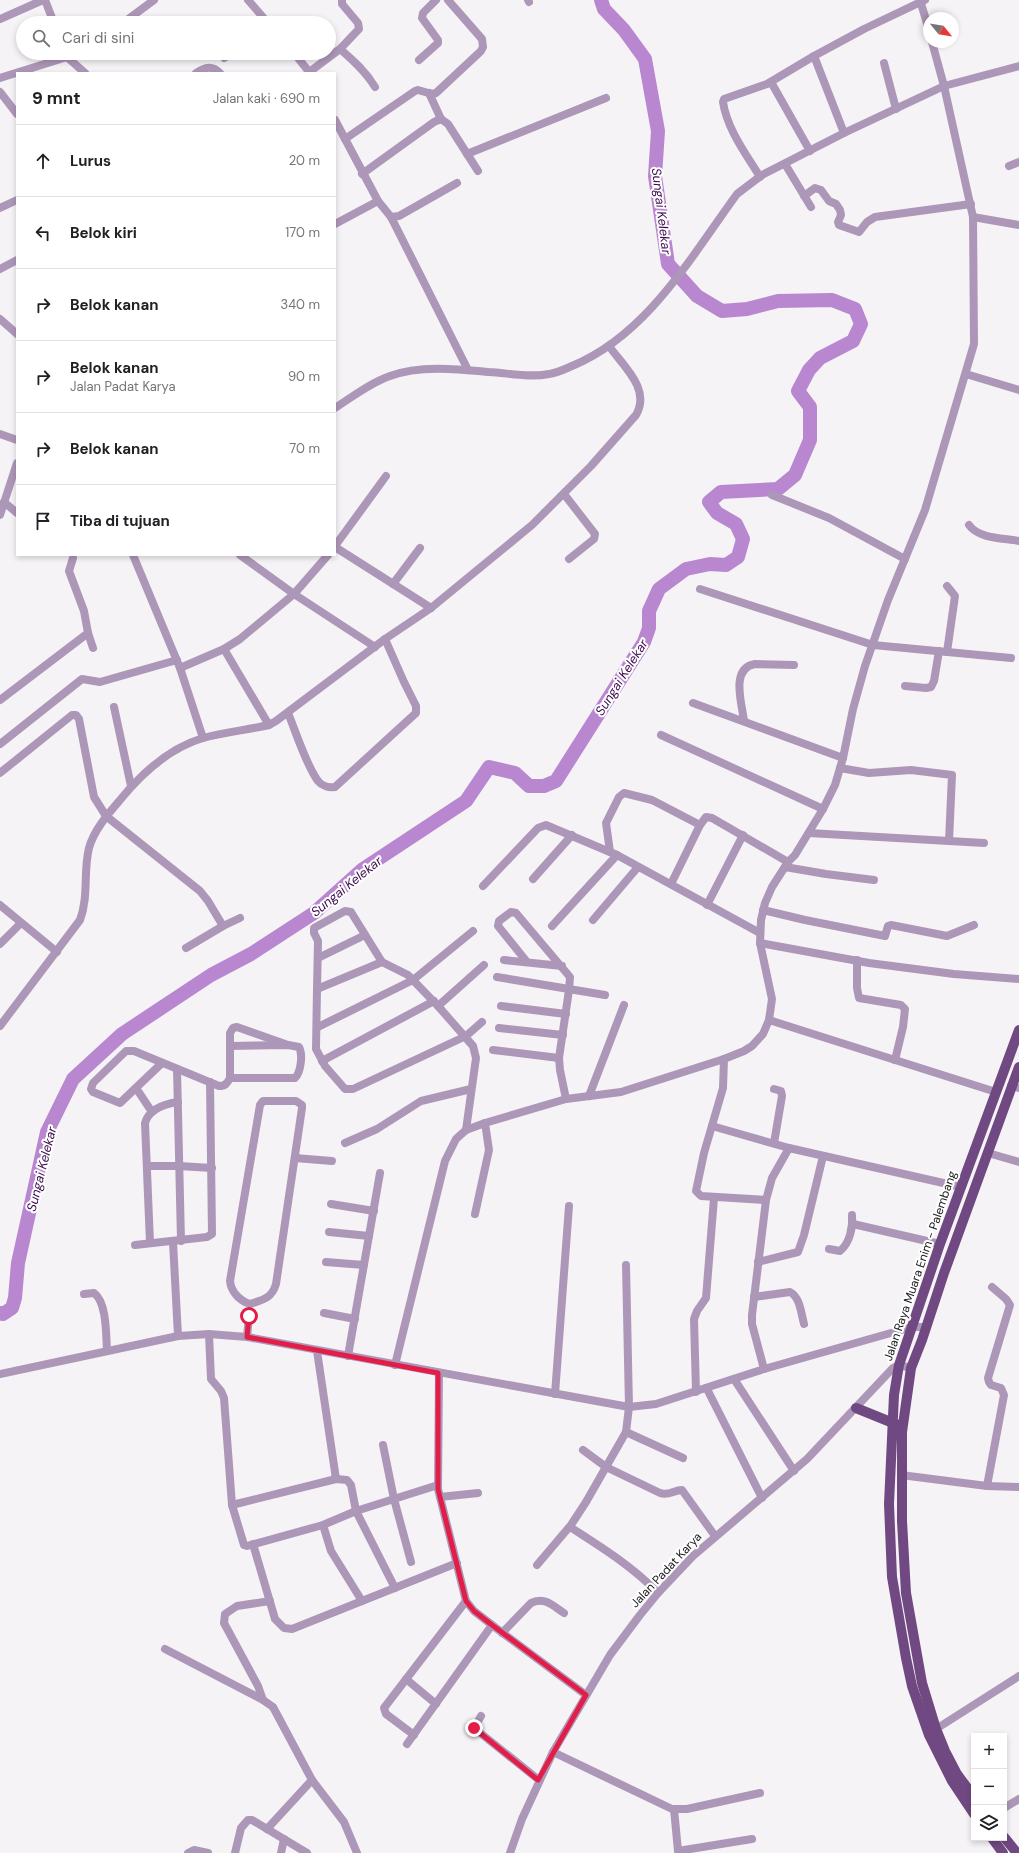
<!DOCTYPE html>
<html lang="id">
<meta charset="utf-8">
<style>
body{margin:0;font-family:"DM Sans",sans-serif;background:#f2f2f2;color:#202124}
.controls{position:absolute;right:12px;bottom:12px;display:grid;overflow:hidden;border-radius:0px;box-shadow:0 2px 6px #0003}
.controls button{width:36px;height:36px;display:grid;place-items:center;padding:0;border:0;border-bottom:1px solid #e0e0e0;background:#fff;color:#202124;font:20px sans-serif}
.compass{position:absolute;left:923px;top:12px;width:36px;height:36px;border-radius:50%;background:#fff;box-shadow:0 2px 6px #0003;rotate:120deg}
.stop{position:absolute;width:12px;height:12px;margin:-9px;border:3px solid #e11d48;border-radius:50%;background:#fff}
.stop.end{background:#e11d48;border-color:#fff;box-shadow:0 1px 4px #0008}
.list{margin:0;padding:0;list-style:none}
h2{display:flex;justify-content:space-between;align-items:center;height:52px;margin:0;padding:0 16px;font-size:17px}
h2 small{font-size:13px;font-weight:400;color:#757577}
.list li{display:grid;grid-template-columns:26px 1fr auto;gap:12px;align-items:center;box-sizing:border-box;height:72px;padding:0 16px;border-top:1px solid #e0e0e0}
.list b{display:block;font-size:15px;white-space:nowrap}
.list p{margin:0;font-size:13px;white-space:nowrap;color:#757577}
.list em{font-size:13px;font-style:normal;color:#757577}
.icon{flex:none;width:22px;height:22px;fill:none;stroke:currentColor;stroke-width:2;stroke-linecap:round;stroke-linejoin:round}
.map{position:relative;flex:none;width:1019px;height:1853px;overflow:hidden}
.search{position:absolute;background:#fff;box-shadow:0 2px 6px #0003;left:16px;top:16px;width:320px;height:44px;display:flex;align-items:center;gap:10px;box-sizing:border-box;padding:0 14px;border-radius:22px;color:#757577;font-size:15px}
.panel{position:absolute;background:#fff;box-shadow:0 2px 6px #0003;left:16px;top:72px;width:320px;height:484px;border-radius:0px}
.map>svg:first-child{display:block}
</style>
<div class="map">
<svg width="1019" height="1853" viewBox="0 0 1019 1853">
<rect width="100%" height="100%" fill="#f6f3f7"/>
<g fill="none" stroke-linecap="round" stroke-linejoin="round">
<polyline stroke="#b986d0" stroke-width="14" points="0,1313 3,1314 12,1308 15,1298 18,1263 47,1132 73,1079 122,1034 211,975 251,954 314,913 363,869 466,801 489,767 515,773 529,786 544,786 556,781 644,642 649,628 649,611 659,589 686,569 710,564 726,565 738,557 743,539 736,524 717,513 709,502 721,492 778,489 795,475 810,440 810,407 798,391 809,370 820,358 853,341 861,324 855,309 832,300 778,301 747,309 722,311 697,296 668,264 655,176 658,131 645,59 624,30 604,9 601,0"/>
<g stroke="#ad97b8" stroke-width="8">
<polyline points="45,0 54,23"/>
<polyline points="248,0 268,23"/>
<polyline points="528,0 529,2"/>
<polyline points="920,0 929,30"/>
<polyline points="0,19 43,0"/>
<polyline points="123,23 154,0"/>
<path d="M 340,49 C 354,61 366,72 375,87"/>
<polyline points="66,53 67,57 85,73"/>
<polyline points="294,53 310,73"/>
<polyline points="814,56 844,133"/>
<polyline points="224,58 232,53"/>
<polyline points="419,60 438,43 438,40 422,18 423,13 436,0"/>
<polyline points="884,63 896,109"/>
<path d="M 196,73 C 205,67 212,65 220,73"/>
<polyline points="308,73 340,49 359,29 358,23 342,4 342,0"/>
<polyline points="0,78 67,57 73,53"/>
<polyline points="771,82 810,151"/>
<polyline points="0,92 17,114"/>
<polyline points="429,93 441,119"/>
<polyline points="335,120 378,201 335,224"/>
<polyline points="345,139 415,91 418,90 432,94 436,93 481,51 483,47 482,39 448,0"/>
<polyline points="467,154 606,98"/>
<polyline points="785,164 811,207"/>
<polyline points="1009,166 1019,162"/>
<polyline points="362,174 434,122 441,119 448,124 478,171"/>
<path d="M 760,177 C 746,154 727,129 723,102 L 724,99 L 767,84 L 814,56 L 864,29 L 925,0"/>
<polyline points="804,196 815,188 821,190 829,201 836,204 840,210 841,215 838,222 839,225 859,232 867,222 875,217 971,204"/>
<polyline points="378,201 391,217 468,370"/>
<polyline points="0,208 17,200"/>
<polyline points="391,217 399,216 457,183"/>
<polyline points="973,217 1019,225"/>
<polyline points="0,269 17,260"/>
<polyline points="0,319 17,334"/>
<polyline points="966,374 1019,390"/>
<path d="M 335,408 C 352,397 370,383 390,376 C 420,365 457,369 489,372 C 508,373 530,378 549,374 C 557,373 565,369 572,366 C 647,335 691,257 737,194 L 762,175 L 844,133 L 944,86 L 1019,66"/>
<polyline points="0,434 17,440"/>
<polyline points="564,494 595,534 594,539 569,559"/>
<polyline points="772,495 829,518 905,559"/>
<polyline points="4,502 17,513"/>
<polyline points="0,515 17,463"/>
<path d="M 969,525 C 979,539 1003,538 1019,541"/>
<polyline points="335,546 386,476"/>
<polyline points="335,547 431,608"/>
<polyline points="133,555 180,668 203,738"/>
<polyline points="240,555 294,594 375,647"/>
<polyline points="393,584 420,548"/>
<polyline points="700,589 873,645 1011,658"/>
<polyline points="88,633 93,648"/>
<polyline points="224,649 269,725"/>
<polyline points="947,652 955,596 947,586"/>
<polyline points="180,668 224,649 240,639 294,594 328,555"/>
<polyline points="905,686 926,688 931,687 934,681 939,651"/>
<polyline points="0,700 88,633 84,611 69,571 73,558"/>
<polyline points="693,703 843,758"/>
<polyline points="114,707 131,786"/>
<path d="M 288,713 C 296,732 306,765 318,781 C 322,786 329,788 335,787 L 416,713 L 416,706 L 404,682 L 385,639"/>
<path d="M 744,721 C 742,704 730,668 755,664 L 794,665"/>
<polyline points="661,735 823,809"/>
<polyline points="0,744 82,679 100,682 177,660"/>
<polyline points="840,768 869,773 911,770 952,775 949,841"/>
<polyline points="0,773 72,715 76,715 79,719 94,797 106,816 200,891 208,901 223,926 240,918"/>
<polyline points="809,833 984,843"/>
<polyline points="610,852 606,823 619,797 624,793 652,800 700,825"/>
<polyline points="785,867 826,874 874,880"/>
<polyline points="533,879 572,835"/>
<polyline points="671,884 700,825 706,817 712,818 788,862"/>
<polyline points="483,886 538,828 546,825 617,855 760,933"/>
<polyline points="0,905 57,952"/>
<polyline points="707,905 743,835"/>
<polyline points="763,910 805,920 885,936 888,926 891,925 947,936 974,925"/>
<polyline points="593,920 638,867"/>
<polyline points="552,926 617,855"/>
<polyline points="760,943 869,963 954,974 1019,979"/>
<polyline points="0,944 21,923"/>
<polyline points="186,948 223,926"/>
<polyline points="318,958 365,935"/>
<polyline points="504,960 562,966"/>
<polyline points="857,960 857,988 859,998 901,1005 905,1009 903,1027 895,1060"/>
<polyline points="382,962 317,989 316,1049 325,1066 345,1089 353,1089 466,1036 482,1022"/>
<polyline points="527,962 498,926 499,921 511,912 516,913 570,977 569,990 559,1058 560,1070 566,1099"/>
<polyline points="497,977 605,995"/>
<polyline points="317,989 318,941 314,933 314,928 345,911 351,912 382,962 408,975 438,1006 473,1046 476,1058 466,1130"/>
<polyline points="438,1006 484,965"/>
<polyline points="501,1006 566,1014"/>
<polyline points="769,1020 996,1092"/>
<path d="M 0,1026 L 80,920 C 89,896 83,872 89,848 C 94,830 108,814 120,800 C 142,773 169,748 203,738 C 225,732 247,730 269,725 L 276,721 L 385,639 L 431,608 L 532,525 L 591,466 L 636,415 C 651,389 624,367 609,346"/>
<polyline points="318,1027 413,980 473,931"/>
<polyline points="499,1028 563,1035"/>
<polyline points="493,1050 559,1058"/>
<polyline points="724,1059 723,1088 704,1153 696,1191 701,1196 766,1200"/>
<polyline points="322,1061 434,1001"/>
<path d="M 162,1063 L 120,1103 L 93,1092 L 91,1089 L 93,1083 L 126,1051 L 134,1051 L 219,1086 C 225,1086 227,1084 230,1078 L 230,1033 L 233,1028 L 237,1027 L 288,1045"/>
<polyline points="177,1069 181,1241"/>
<path d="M 230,1078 L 295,1078 C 301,1072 303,1054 299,1047 L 288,1045 L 230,1046"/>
<polyline points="1011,1086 1019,1088"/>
<polyline points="136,1088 152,1112"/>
<polyline points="589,1096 624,1005"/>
<path d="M 263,1101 L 296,1101 L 302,1105 L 302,1108 L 276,1284 C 272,1298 263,1300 250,1304 C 240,1301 231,1292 230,1281 L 260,1105 Z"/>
<polyline points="712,1126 789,1148 961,1187"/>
<polyline points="345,1143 377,1129 421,1101 471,1089"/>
<polyline points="774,1143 782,1096 781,1091 774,1089"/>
<polyline points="988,1153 1019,1162"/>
<polyline points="295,1158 332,1161"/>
<polyline points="147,1166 179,1166 212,1168"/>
<polyline points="331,1204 374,1211"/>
<polyline points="475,1214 489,1150 485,1123"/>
<polyline points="853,1224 940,1244"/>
<polyline points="329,1232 369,1236"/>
<polyline points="173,1242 178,1336"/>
<path d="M 150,1243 L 145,1123 C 149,1109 164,1104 178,1102"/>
<polyline points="135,1245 207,1237 212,1234 210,1082"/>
<path d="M 829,1249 L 840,1251 C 850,1243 853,1227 852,1215"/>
<polyline points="326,1262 364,1265"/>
<polyline points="758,1262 798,1252 804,1235 823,1156"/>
<path d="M 84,1294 L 94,1293 C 107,1302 106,1336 107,1351"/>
<path d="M 754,1297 L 790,1292 C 800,1297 801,1313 804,1324"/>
<polyline points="324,1313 355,1319"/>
<polyline points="209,1334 211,1379 221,1391 224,1398 232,1505 244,1545 247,1546 323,1525 356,1511 438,1485"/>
<polyline points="247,1337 249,1316"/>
<polyline points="317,1351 336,1479"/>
<polyline points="348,1356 380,1173"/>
<polyline points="395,1365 445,1161 456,1139 466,1130 485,1123 566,1099 621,1092 724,1059 744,1051 752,1046 763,1034 769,1020 772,999 760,943 761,920 765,903 772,887 788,862 795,855 823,809 835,785 843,758 853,709 865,666 888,600 925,510 974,344 973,217 944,86 932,42"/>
<polyline points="764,1369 752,1324 752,1315 766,1200 772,1178 789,1148"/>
<polyline points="439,1373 438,1489 466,1601 474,1611 492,1625 586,1695"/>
<polyline points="0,1374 178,1336 209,1334 247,1337 629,1407 656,1404 764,1369 912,1327 927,1327"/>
<polyline points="734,1379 794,1471"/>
<polyline points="707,1389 762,1498"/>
<polyline points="696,1392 694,1319 697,1311 706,1298 714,1198"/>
<polyline points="555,1394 569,1206"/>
<polyline points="626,1432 683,1458"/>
<polyline points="383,1445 394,1499 411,1562"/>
<path d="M 583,1450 L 606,1467 L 660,1493 C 669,1496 674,1490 682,1490 L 715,1536"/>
<polyline points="901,1475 987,1486 1019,1487"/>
<polyline points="987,1486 1004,1395 1001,1388 991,1385 989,1382 988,1378 1010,1305 1006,1299 992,1287"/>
<polyline points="440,1497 478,1493"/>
<polyline points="232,1505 336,1479 347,1480 351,1485 356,1511 395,1588"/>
<polyline points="323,1525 331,1551 362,1601"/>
<path d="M 570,1527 C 601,1547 632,1566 658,1593"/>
<polyline points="253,1544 275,1619 284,1628 292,1629 457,1563"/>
<polyline points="537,1565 571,1525 586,1502 626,1432 629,1407 626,1265"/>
<path d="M 502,1633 L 531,1603 C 544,1596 553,1606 564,1613"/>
<polyline points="165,1649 263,1700 273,1707 312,1780 344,1822 357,1853"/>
<polyline points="406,1679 436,1704"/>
<polyline points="263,1700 258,1686 224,1623 225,1614 237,1606 270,1601"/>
<polyline points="481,1716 474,1728 539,1780"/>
<polyline points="936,1729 1019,1676"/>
<polyline points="414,1735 386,1714 384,1708 466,1601"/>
<polyline points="407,1744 492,1625"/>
<polyline points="553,1752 672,1809 687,1809 760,1793"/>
<polyline points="1004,1808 1019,1799"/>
<polyline points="674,1809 678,1851 752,1839"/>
<polyline points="267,1829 312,1780"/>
<polyline points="188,1853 194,1850 208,1853"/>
<polyline points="235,1853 241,1828 248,1820 252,1820 307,1853"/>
<polyline points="281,1853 284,1839"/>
<polyline points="510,1853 522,1819 553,1752 610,1655 640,1615 658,1593 693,1556 807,1459 893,1368 899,1365 911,1368"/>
</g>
<g stroke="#714982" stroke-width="10">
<polyline points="856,1408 898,1425"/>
<polyline points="974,1797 957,1774 945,1751 936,1729 922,1683 906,1593 902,1521 902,1432 911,1368 922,1340 944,1273 1019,1067"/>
<polyline points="974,1814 952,1781 929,1735 912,1686 906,1658 892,1577 889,1504 894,1395 899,1365 940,1244 1019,1030"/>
<polyline points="1004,1837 1017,1853"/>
<polyline points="992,1838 1003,1853"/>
</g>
</g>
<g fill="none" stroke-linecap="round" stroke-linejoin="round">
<polyline stroke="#e11d48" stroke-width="5" points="249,1316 247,1337 438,1373 438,1489 466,1601 474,1611 492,1625 586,1695 538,1780 474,1728"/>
</g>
<g text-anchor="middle" stroke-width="4" stroke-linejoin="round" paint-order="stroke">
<g font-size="12" fill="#212022" stroke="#fff">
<text transform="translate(920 1266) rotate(-71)" y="4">Jalan Raya Muara Enim - Palembang</text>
<text transform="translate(666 1570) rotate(-47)" y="4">Jalan Padat Karya</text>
</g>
<g font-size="13" font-style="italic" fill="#3e0c50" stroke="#fff">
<text transform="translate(662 211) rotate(83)" y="5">Sungai Kelekar</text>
<text transform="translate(621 677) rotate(-58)" y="5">Sungai Kelekar</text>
<text transform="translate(346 886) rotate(-39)" y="5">Sungai Kelekar</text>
<text transform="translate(41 1169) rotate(-76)" y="5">Sungai Kelekar</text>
</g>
</g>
</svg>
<div class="controls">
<button>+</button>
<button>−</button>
<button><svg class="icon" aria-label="layers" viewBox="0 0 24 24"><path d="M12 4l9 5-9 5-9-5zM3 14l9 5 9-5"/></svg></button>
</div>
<svg class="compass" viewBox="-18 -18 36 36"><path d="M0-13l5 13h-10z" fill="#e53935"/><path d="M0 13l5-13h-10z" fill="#757577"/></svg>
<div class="stop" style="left:249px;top:1316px"></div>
<div class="stop end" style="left:474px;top:1728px"></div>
<div class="search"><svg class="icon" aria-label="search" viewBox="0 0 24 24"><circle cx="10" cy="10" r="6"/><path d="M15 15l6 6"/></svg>Cari di sini</div>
<section class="panel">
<h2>9 mnt<small>Jalan kaki · 690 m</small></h2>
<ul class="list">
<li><svg class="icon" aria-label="ahead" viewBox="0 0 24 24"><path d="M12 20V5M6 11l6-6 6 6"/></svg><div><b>Lurus</b></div><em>20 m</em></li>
<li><svg class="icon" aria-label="left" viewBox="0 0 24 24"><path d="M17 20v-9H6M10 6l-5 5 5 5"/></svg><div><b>Belok kiri</b></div><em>170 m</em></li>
<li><svg class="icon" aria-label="right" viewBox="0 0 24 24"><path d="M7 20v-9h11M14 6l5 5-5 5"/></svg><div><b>Belok kanan</b></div><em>340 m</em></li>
<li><svg class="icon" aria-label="right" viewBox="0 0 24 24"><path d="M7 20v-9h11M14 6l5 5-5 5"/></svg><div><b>Belok kanan</b><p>Jalan Padat Karya</p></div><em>90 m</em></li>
<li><svg class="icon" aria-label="right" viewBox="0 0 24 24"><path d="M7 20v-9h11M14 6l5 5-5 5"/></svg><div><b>Belok kanan</b></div><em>70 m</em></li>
<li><svg class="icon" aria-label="arrive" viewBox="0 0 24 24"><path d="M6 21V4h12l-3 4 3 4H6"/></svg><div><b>Tiba di tujuan</b></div></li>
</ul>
</section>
</div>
